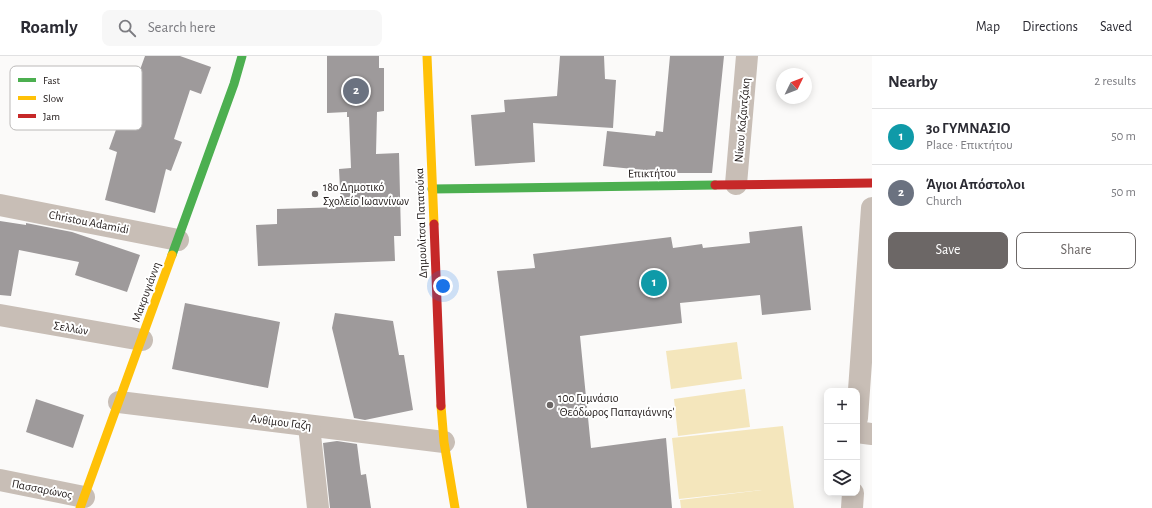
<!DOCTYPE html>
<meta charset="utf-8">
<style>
body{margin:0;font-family:"Alegreya Sans",sans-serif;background:#f7f7f7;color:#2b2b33}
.controls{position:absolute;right:12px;bottom:12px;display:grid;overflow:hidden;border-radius:8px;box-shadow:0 2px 10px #0003}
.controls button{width:36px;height:36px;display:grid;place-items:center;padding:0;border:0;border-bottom:1px solid #e1e1e2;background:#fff;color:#2b2b33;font:20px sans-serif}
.compass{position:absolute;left:776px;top:12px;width:36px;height:36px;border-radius:50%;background:#fff;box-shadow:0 2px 10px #0003;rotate:47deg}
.you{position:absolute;left:443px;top:230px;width:14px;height:14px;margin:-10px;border:3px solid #fff;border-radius:50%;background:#1a73e8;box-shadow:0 0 0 6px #1a73e833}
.badge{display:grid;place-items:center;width:26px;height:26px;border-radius:50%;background:#6c6766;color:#fff;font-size:13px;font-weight:700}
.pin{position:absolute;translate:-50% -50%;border:2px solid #fff;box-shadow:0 1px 4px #0006}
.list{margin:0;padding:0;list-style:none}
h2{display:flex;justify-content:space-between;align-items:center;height:52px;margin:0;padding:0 16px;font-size:17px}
h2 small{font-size:13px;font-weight:400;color:#7c7c81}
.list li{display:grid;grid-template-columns:26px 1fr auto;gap:12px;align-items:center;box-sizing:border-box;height:56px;padding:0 16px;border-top:1px solid #e1e1e2}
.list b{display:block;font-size:15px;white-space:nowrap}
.list p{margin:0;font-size:13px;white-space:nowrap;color:#7c7c81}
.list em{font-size:13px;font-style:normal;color:#7c7c81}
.actions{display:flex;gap:8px;padding:12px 16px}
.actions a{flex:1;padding:9px 0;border:1px solid #6c6766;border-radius:8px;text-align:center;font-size:14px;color:#6c6766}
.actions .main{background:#6c6766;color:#fff}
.icon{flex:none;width:22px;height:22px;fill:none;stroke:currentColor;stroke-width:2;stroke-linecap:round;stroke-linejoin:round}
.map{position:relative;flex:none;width:872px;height:452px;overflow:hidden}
header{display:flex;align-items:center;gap:24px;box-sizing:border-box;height:56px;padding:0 20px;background:#fff;border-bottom:1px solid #e1e1e2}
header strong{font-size:19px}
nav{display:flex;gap:22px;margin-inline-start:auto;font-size:14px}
.search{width:280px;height:36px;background:#f7f7f7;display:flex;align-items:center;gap:10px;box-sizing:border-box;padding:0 14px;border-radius:8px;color:#7c7c81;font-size:15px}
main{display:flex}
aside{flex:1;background:#fff}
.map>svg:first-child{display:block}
</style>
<header>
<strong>Roamly</strong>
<div class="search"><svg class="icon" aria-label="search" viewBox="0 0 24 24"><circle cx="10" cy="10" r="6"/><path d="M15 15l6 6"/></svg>Search here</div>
<nav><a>Map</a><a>Directions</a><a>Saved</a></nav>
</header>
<main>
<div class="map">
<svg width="872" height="452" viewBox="0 0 872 452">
<rect width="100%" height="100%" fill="#fbfaf9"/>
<g fill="#f4e6bc">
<polygon points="737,286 742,323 671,333 666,295"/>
<polygon points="745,333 750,371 678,380 674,343"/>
<polygon points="783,370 794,452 681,452 680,444 771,433 679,443 672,382"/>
</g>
<g fill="#9e9a9b">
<polygon points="145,0 180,0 211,11 201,38 190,34 174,83 182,86 171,115 166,113 155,157 105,144 117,96 109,93 135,21 137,22"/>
<polygon points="327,0 379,0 379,12 384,12 384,55 377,56 376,98 399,97 401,180 394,180 395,205 258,210 256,169 277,168 277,153 341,151 339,113 351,112 349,61 347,61 347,56 327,57"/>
<polygon points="560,0 604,0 605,23 616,24 613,72 533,67 535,106 475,110 471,59 505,56 504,44 557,40"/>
<polygon points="670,0 724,0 712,117 674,117 603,110 607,75 655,80 656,75 663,76"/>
<polygon points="0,165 26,169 26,167 72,176 140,199 127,236 75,219 79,206 19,194 11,240 0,239"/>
<polygon points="802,170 811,254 762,259 760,239 680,247 682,267 580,280 591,392 666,382 672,452 527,452 497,215 535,212 533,198 671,181 673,192 702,188 703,192 750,187 749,176"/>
<polygon points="185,247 280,266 268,332 172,313"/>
<polygon points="335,257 393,265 399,299 404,299 413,354 365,364 354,362 332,272"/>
<polygon points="36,343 84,359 73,392 26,376"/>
<polygon points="337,385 357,388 361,419 366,418 371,452 330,452 323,387"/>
</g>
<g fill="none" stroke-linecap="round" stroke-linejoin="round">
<g stroke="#c8beb6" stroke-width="22">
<polyline points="736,128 747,0"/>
<polyline points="0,149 178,184"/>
<polyline points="0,259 142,284"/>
<polyline points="119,346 444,386"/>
<polyline points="857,362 872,152"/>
<polyline points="309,370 318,452"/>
<polyline points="857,376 872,378"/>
<polyline points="0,424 84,441"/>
<polyline points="852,452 853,437"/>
</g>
<g stroke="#4caf50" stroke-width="9">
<polyline points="432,133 715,129"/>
<polyline points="172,199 234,28 242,0"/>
</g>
<g stroke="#ffc107" stroke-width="9">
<polyline points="427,0 434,168"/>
<polyline points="441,350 444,386 455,452"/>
<polyline points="80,452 172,199"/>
</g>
<g stroke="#c62828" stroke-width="9">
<polyline points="715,129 872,127"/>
<polyline points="434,168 441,350"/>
</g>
</g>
<g fill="#6c6766" stroke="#fff" stroke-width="1.5">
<circle cx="315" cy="138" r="4"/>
<circle cx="550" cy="349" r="4"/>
</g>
<g text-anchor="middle" stroke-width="4" stroke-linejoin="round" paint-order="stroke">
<g font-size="12" fill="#1f1817" stroke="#fff">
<text transform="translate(742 64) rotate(-85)" y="4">Νίκου Καζαντζάκη</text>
<text transform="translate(652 117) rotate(-1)" y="4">Επικτήτου</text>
<text transform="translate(89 166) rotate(11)" y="4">Christou Adamidi</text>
<text transform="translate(421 167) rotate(-92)" y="4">Δημουλίτσα Πατατούκα</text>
<text transform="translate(146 236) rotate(-70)" y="4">Μακρυγιάννη</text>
<text transform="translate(71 272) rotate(10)" y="4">Σελλών</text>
<text transform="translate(281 366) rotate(7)" y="4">Ανθίμου Γαζη</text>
<text transform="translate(42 433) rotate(11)" y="4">Πασσαρώνος</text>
</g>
<g font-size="12" fill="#1f1817" stroke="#fff" text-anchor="start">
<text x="323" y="135">18ο Δημοτικό<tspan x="323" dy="14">Σχολείο Ιωαννίνων</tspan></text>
<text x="558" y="346">10ο Γυμνάσιο<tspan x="558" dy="14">'Θεόδωρος Παπαγιάννης'</tspan></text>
</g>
</g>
<rect x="10" y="10" width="132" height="64" rx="6" fill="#fff" stroke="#bcbab9" stroke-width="1"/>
<rect x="18" y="22" width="18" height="4" fill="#4caf50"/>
<rect x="18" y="40" width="18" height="4" fill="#ffc107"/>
<rect x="18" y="58" width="18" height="4" fill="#c62828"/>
<g font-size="11" fill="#1f1817">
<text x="43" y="28">Fast</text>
<text x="43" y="46">Slow</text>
<text x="43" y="64">Jam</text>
</g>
</svg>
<div class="controls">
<button>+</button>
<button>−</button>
<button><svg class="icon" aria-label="layers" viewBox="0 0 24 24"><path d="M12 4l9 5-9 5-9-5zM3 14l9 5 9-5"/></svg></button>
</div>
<svg class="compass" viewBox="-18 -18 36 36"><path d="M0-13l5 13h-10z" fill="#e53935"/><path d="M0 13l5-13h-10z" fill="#7c7c81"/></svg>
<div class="you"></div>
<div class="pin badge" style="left:654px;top:227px;background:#0f9aa8">1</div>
<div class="pin badge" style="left:356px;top:35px;background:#6b7280">2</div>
</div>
<aside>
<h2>Nearby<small>2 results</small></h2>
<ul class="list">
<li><span class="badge" style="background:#0f9aa8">1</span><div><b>3ο ΓΥΜΝΑΣΙΟ</b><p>Place · Επικτήτου</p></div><em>50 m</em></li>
<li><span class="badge" style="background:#6b7280">2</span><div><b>Άγιοι Απόστολοι</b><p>Church</p></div><em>50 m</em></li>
</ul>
<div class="actions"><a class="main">Save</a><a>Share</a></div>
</aside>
</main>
